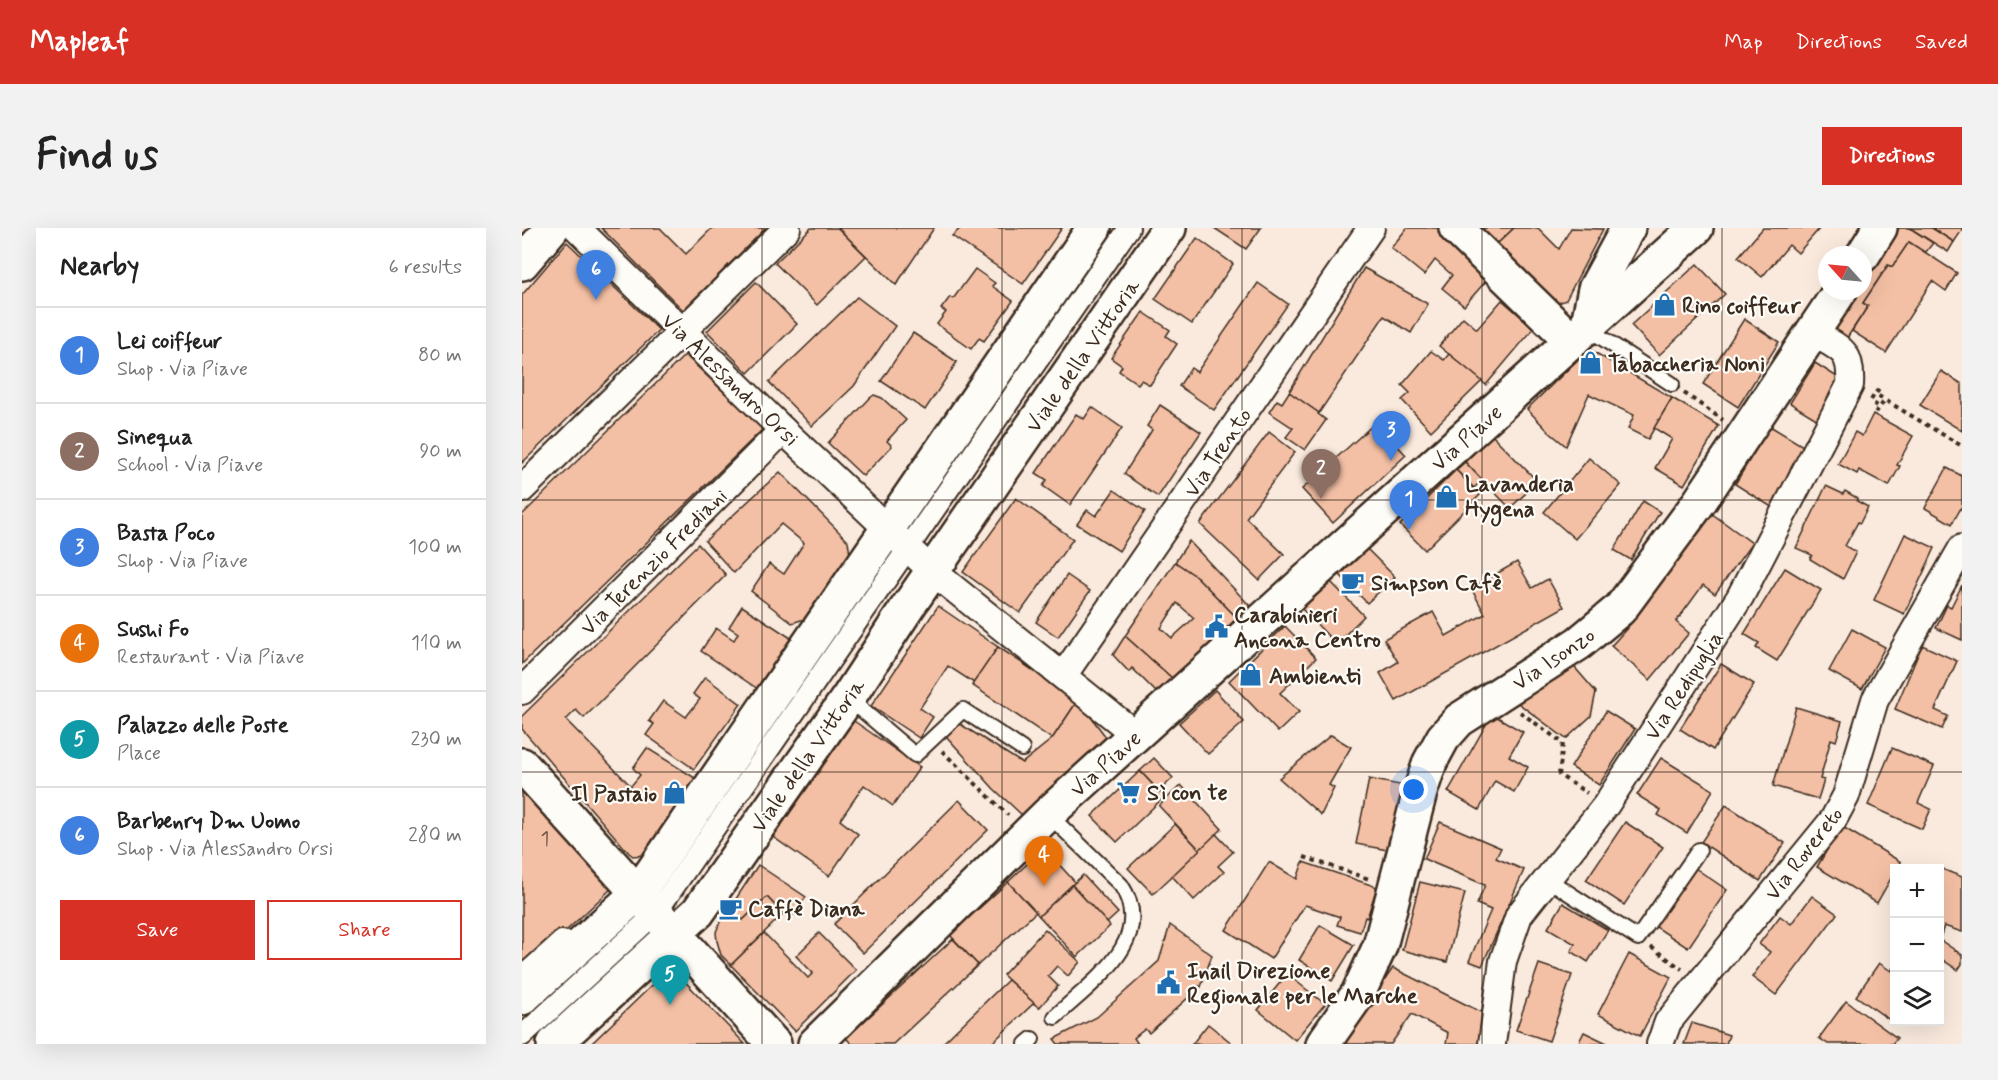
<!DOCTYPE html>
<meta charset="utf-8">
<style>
body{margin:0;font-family:Mynerve,sans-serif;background:#f2f2f2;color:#222}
.controls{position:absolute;right:18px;bottom:18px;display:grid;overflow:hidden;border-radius:0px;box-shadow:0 6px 24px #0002}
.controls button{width:54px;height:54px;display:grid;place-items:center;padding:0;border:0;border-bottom:2px solid #e0e0e0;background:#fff;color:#222;font:30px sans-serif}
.compass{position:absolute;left:1296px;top:18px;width:54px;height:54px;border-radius:50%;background:#fff;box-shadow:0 6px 24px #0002;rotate:297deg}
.you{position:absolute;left:892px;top:562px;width:21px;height:21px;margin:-15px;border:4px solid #fff;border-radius:50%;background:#1a73e8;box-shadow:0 0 0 9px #1a73e833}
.badge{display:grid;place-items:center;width:39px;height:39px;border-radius:50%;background:#d93025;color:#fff;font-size:20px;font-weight:700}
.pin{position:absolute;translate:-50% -50px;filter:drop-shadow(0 2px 3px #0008)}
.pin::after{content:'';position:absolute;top:32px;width:21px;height:18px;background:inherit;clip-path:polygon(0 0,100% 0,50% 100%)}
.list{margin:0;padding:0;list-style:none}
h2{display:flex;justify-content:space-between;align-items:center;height:78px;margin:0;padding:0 24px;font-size:26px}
h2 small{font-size:20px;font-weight:400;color:#767676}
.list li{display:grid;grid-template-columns:39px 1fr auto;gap:18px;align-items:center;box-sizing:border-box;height:96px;padding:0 24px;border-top:2px solid #e0e0e0}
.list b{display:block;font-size:22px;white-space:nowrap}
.list p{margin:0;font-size:20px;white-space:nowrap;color:#767676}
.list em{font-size:20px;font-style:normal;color:#767676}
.actions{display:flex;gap:12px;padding:18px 24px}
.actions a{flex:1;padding:14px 0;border:2px solid #d93025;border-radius:0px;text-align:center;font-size:21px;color:#d93025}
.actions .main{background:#d93025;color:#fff}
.icon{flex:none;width:33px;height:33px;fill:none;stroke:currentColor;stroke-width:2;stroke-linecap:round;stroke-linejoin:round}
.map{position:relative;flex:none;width:1440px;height:816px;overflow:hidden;border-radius:0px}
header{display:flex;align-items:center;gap:36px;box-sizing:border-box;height:84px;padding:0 30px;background:#d93025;color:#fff}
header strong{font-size:28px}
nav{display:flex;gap:33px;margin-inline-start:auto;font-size:21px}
.intro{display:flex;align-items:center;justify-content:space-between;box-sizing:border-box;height:144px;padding:0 36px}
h1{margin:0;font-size:42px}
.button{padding:15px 27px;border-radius:0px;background:#d93025;color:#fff;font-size:21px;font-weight:700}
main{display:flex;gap:36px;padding:0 36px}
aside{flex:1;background:#fff;border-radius:0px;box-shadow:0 6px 24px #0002}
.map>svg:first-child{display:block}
</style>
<header>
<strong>Mapleaf</strong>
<nav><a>Map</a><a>Directions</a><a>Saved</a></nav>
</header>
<div class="intro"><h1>Find us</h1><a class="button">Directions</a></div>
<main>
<aside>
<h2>Nearby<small>6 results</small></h2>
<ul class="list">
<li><span class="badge" style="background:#3f7fe0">1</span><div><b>Lei coiffeur</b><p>Shop · Via Piave</p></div><em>80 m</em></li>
<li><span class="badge" style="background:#8d6e63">2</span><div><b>Sinequa</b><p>School · Via Piave</p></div><em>90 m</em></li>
<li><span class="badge" style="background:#3f7fe0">3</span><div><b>Basta Poco</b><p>Shop · Via Piave</p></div><em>100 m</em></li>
<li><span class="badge" style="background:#e8710a">4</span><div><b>Sushi Fo</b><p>Restaurant · Via Piave</p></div><em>110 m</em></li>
<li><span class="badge" style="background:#0f9aa8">5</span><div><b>Palazzo delle Poste</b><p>Place</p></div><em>230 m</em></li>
<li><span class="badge" style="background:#3f7fe0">6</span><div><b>Barbenry Dm Uomo</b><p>Shop · Via Alessandro Orsi</p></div><em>280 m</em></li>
</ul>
<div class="actions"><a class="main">Save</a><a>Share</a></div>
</aside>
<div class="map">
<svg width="1440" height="816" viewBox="0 0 1440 816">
<rect width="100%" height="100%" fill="#faeade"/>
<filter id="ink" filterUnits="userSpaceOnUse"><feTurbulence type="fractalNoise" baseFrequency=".0167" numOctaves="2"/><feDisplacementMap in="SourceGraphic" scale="12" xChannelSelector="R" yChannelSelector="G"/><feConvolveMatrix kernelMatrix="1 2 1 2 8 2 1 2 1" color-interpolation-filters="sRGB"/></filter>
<g filter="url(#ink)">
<g fill="#f4c0a5" stroke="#3b2a1e" stroke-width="1.5" fill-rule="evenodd">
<polygon points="79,0 138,0 164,26 190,0 244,0 161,82"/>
<polygon points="289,0 316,0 344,28 295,77 253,35"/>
<polygon points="316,0 412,0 374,57"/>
<polygon points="439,0 540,0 501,56 430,8"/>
<polygon points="692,0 739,0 724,21"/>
<polygon points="885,0 917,0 971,45 942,78 920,60 930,47 913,32 902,47 869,20"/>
<polygon points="957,0 992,0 974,17"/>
<polygon points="992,0 1016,0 1037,21 1049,0 1081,1 1044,72 1034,76 974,17"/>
<polygon points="1241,0 1298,0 1276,25 1267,17 1240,49 1216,29"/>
<polygon points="1377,0 1388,0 1411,15 1403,25 1387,14 1370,39 1366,37 1341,75 1346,78 1323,113 1312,102 1337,63 1341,63 1341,57"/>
<polygon points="1388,0 1410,0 1432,14 1426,24"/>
<polygon points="1410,0 1440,0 1440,2 1432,14"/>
<polygon points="675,10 711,36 670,96 633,71"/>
<polygon points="45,14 137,102 0,235 0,67"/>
<polygon points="1387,14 1435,45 1424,63 1410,53 1364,125 1330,103 1346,78 1341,75 1366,37 1370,39"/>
<polygon points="1175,36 1203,66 1137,127 1109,97"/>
<polygon points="842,40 906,76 889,105 862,88 797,185 767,164"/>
<polygon points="453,41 473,55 470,58 491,73 462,113 457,110 449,121 415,96 424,84 419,81 428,69 431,71"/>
<polygon points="234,54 275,96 226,145 185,103"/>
<polygon points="736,55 766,76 692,182 657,158 669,140 675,144"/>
<polygon points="335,69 373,98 332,158 290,198 247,154"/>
<polygon points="980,72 1012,100 964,157 917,118 941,89 955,101"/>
<polygon points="621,84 648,102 644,108 655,116 628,157 619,152 616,156 597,143 600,138 589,130"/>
<polygon points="1222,91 1257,114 1216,179 1181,156"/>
<polygon points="391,105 435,134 403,182 359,153"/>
<polygon points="1067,121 1150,170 1126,211 1106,201 1112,187 1067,166 1044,218 1027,204 1005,181"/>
<polygon points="909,123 922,132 927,126 960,153 909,203 880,172 888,165 880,157"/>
<polygon points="163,127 241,201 0,436 0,287"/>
<polygon points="1293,135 1320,152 1296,192 1268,175"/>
<polygon points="1419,143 1440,156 1440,203 1398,177"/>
<polygon points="767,164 797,185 796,186 804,192 783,222 764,209 771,200 747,184 755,172 760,175"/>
<polygon points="352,167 360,170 384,192 365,213 370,218 341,248 306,215 348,170"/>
<polygon points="1150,170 1197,198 1162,257 1133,240 1150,211 1132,200"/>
<polygon points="638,177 679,204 636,269 602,246 630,202 625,198"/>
<polygon points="570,179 600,200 548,277 521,258 525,252 514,245 554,186 562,191"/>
<polygon points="1351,186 1391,208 1375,237 1378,238 1367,258 1337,242 1335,246 1316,236 1333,204 1340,208"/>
<polygon points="854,194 884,227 811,295 780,261"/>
<polygon points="1248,198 1286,221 1251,280 1213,256"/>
<polygon points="747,204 773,224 724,290 762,326 737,352 678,296"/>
<polygon points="970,207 1016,254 988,280 943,234"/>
<polygon points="1067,230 1099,257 1053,311 1022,284"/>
<polygon points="943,234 960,252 952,260 934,242"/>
<polygon points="1425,240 1440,248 1440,278 1430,296 1403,280"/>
<polygon points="934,242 958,267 903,322 878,297"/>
<polygon points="258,244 326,313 328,327 282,391 270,395 229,363 247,336 262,346 282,315 259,296 212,345 183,313"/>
<polygon points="1304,258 1321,266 1323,263 1335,270 1335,273 1346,279 1338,295 1336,294 1323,318 1334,324 1321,351 1288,331 1290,327 1274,320"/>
<polygon points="592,262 623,283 597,323 555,296 565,282 574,288"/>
<polygon points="494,270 551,311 498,385 441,344"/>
<polygon points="1121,273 1138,284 1109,332 1092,322"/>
<polygon points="1189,285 1230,315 1193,366 1181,357 1154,394 1167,405 1128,452 1089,418 1106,399"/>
<polygon points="1383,306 1413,320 1382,386 1352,372"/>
<polygon points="667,313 728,378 715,390 675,349 653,334"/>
<polygon points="176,316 204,347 62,490 54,482 44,492 109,558 118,547 111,540 125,520 173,550 128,620 120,627 111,628 107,625 0,501 0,488"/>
<polygon points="845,321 873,349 845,375 818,347"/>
<path d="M 653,334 L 675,349 L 715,390 L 651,451 L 603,408 ZM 655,375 L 672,390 L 650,410 L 639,400 Z"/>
<polygon points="995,334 1010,360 1026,351 1042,379 874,473 858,445 876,434 862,411 911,384 924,408 963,386 949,360"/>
<polygon points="1263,340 1299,362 1255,433 1234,420 1237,415 1222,406"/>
<polygon points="545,347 568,363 536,409 514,394"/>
<polygon points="808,353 842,388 814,416 780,381"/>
<polygon points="1440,357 1440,412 1414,400 1425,377 1429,379"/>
<polygon points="220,378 269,410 236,461 179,423 194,400 212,412 216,405 207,399"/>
<polygon points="416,378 476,419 452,455 426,438 398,480 411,489 397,510 349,478"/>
<polygon points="763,398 794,430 758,465 777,484 756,504 707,453"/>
<polygon points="1330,401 1363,419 1340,461 1307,443"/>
<polygon points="603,408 651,451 635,465 610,440 607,444 591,427"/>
<polygon points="1400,417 1435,433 1413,482 1426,488 1420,501 1373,481"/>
<polygon points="476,419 556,472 530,511 450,457"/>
<polygon points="1048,434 1074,464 1069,488 1044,511 992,472"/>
<polygon points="1199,436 1232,456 1191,522 1158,501"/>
<polygon points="183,449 219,476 172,541 124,507 132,496 127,493 141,473 164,489 178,471 171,466"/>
<polygon points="693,462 722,494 686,526 657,495"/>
<polygon points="556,472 584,509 500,587 472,561 424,508 438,496 500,535 530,511"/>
<polygon points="1274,479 1320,493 1314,513 1309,511 1298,551 1302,552 1296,571 1251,558"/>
<polygon points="1084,483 1113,501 1077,557 1049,539"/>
<polygon points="970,486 1001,504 987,528 1006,539 992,564 973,553 957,582 926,564"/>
<polygon points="332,493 398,539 371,578 342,557 318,592 336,606 307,648 251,609"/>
<polygon points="809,507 829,519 807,557 812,560 799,587 757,550"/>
<polygon points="1370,520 1412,538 1396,575 1409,581 1400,601 1346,577"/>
<polygon points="632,530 651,550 637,563 618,543"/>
<polygon points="1139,530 1191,562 1165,605 1136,587 1139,582 1115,567"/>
<polygon points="618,543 642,569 595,614 570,588"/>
<polygon points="847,551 888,559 876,624 834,616"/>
<polygon points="659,557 700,601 678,622 637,578"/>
<polygon points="0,560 91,659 0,744"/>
<polygon points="437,572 466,602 341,725 312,696"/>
<polygon points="1204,577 1263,615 1238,653 1179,614"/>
<polygon points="918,594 979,620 974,630 1002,642 960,738 947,733 969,682 955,676 963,657 902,631"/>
<polygon points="1103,594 1141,619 1102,677 1064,652"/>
<polygon points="653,596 678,622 631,666 606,640"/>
<polygon points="1319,598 1379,634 1375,640 1372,640 1372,645 1355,675 1295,639"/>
<polygon points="694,606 711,624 696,638 702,644 672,672 650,648"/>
<polygon points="522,620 553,654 517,688 486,654"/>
<polygon points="747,634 775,651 781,634 855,659 845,690 843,689 838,704 815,697 818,689 783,677 749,731 704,702"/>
<polygon points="236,637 284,669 269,690 261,686 245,669 221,692 206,683"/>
<polygon points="1170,638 1205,662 1166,720 1131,697"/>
<polygon points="1415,639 1440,649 1440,704 1422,698 1418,710 1418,640"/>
<polygon points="561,647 596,685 585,695 550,657"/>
<polygon points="486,654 514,684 456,737 428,707"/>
<polygon points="898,654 943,665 925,734 880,722"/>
<polygon points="550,657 588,698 555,729 517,688"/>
<polygon points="1290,668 1315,686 1254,767 1230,749 1248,724 1237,716 1258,688 1269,696"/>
<polygon points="245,669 261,686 209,737 199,727 195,713 194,704 198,694 206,683 221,692"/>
<polygon points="1041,675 1086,702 1066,734 1049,723 1053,716 1026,700"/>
<polygon points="648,697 690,727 679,759 677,758 667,766 668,768 627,805 623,801 612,810 616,816 536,816 532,811 575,789 637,733"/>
<polygon points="798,697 832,717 810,753 777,732"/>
<polygon points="523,701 558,734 546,748 535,738 526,748 536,758 517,780 481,747"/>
<polygon points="242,705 286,750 291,745 274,728 297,705 334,742 273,803 209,737"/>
<polygon points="431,711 456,737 371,816 330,816 324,810"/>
<polygon points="1418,712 1440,727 1440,736 1436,742 1418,730"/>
<polygon points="1107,726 1149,749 1118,808 1076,786"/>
<polygon points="1357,735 1369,743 1372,738 1372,795 1334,768"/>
<polygon points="1017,736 1050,747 1027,813 994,802"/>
<polygon points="149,739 223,816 69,816 71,814"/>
<polygon points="871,740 969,789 965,816 924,816 926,805 890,786 869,816 819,816"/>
<polygon points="765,746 803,776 773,812 736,782"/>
<polygon points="486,752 512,775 469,816 420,816"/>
<polygon points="1324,773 1375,810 1370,816 1306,816 1297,810"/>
<polygon points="1170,795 1207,807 1204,816 1162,816"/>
<polygon points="686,796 711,816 670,816"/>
<polygon points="1062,804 1087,816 1056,816"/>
</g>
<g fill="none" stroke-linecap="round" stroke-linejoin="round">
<defs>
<g id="service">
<polyline points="1065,100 1150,156"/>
<polyline points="326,470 393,527 441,482 500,521"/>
<path d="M 526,586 L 599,657 C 635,712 570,754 533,789"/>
<polyline points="1025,651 1116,710 1177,622"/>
<polyline points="0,745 39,710 58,713"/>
<polyline points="504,816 510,811"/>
</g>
<polyline id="pedestrian" points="0,808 134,685 607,0"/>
<g id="minor">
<polyline points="55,0 261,202 410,343 614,507"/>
<polyline points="0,261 265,0"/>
<polyline points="541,448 849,0"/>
<polyline points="0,463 261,202"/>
<path d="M 970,816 L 981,733 L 997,687 L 1084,577 L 1218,369 L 1328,157 C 1330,122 1319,121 1291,105"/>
<polyline points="1138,816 1146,794 1311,592 1324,568 1353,472 1440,320"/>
</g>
<g id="tertiary">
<polyline points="934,0 1050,113"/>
<polyline points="0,35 30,0"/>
<polyline points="1065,100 1073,61 1106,0"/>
<polyline points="0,537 252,816"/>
<polyline points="0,770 116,665 572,0"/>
<polyline points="32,816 176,684 326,470 385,380 647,0"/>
</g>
<g id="secondary">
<polyline points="1341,27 1358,0"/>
<polyline points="293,816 526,586 1174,0"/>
<polyline points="801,816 836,766 858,718 898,564 908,534 921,510 937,492 1057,415 1098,381 1178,273 1318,63"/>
</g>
</defs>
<use href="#service" stroke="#3b2a1e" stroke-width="18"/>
<use href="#pedestrian" stroke="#3b2a1e" stroke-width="24"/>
<use href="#minor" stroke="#3b2a1e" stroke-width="30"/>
<use href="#tertiary" stroke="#3b2a1e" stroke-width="38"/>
<use href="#secondary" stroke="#3b2a1e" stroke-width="38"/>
<g stroke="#3b2a1e" stroke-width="4" stroke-dasharray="4.5 4.5" stroke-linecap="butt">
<polyline points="1162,165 1201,192"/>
<polyline points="1349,172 1355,163 1360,166 1351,181 1355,183 1363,172 1440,218"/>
<polyline points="998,484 1041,515 1037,547 1065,565"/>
<polyline points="420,523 486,587"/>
<polyline points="782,629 847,651"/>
<polyline points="1129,719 1160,741"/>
</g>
<use href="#service" stroke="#fdfcf7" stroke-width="14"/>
<use href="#pedestrian" stroke="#fdfcf7" stroke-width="20"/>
<use href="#minor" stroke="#fdfcf7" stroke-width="26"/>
<use href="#tertiary" stroke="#fdfcf7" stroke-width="33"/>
<use href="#secondary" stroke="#fdfcf7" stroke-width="33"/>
</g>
</g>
<path fill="none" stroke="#3b2a1e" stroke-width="1.5" stroke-opacity="0.55" d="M 240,0 L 240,816M 480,0 L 480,816M 720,0 L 720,816M 960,0 L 960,816M 1200,0 L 1200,816M 0,272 L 1440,272M 0,544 L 1440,544"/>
<defs>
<symbol id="shop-bare" viewBox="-9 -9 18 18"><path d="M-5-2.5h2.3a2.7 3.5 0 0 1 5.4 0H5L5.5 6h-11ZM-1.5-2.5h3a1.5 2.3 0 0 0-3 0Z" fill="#1f6fb2" stroke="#fdfcf7" stroke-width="2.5" paint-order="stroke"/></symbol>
<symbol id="cafe-bare" viewBox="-9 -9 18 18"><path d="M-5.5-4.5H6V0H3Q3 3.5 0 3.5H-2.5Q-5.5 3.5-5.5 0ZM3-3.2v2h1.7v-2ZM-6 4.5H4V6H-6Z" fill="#1f6fb2" stroke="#fdfcf7" stroke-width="2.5" paint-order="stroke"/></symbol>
<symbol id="civic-bare" viewBox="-9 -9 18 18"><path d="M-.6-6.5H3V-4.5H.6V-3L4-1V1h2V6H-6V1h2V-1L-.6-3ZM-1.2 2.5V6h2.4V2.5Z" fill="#1f6fb2" stroke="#fdfcf7" stroke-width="2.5" paint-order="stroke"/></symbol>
<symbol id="supermarket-bare" viewBox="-9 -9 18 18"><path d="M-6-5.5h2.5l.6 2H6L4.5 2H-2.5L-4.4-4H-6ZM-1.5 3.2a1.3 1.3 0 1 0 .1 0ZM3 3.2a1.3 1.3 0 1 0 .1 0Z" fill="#1f6fb2" stroke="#fdfcf7" stroke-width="2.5" paint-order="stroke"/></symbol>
</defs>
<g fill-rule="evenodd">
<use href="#shop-bare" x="1126" y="60" width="33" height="33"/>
<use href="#shop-bare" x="1052" y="118" width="33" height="33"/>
<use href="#shop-bare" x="908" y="252" width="33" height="33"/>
<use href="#cafe-bare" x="814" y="338" width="33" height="33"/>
<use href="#civic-bare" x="678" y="382" width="33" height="33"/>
<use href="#shop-bare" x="712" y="430" width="33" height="33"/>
<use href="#supermarket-bare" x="590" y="548" width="33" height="33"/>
<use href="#shop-bare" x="136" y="548" width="33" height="33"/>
<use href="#cafe-bare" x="192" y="664" width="33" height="33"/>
<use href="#civic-bare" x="630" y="738" width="33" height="33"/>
</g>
<g text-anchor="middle" stroke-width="4.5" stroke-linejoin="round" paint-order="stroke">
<g font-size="20" fill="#695040">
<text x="23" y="617">1</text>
</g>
<g font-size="22" font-weight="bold" fill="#3b2a1e" stroke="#fdfcf7" text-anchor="start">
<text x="1160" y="85">Rino coiffeur</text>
<text x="1086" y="143">Tabaccheria Noni</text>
<text x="943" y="263">Lavanderia<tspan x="943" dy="25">Hygena</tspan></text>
<text x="849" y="362">Simpson Cafè</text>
<text x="712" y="394">Carabinieri<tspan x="712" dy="25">Ancona Centro</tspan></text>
<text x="747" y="455">Ambienti</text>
<text x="625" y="572">Sì con te</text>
<text x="135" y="573" text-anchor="end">Il Pastaio</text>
<text x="226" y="688">Caffè Diana</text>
<text x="665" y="750">Inail Direzione<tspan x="665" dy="25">Regionale per le Marche</tspan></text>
</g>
<g font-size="22" fill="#3b2a1e" stroke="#fdfcf7">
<text transform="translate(560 127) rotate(-55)" y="8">Viale della Vittoria</text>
<text transform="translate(209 151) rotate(44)" y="8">Via Alessandro Orsi</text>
<text transform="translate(944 209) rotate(-42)" y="8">Via Piave</text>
<text transform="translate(695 224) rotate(-56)" y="8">Via Trento</text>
<text transform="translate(131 333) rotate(-45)" y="8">Via Terenzio Frediani</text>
<text transform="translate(1031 430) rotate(-34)" y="8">Via Isonzo</text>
<text transform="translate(1161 457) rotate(-57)" y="8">Via Redipuglia</text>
<text transform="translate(285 527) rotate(-55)" y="8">Viale della Vittoria</text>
<text transform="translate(583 535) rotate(-42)" y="8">Via Piave</text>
<text transform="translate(1281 625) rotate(-52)" y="8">Via Rovereto</text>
</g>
</g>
</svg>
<div class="controls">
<button>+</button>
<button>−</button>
<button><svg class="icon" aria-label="layers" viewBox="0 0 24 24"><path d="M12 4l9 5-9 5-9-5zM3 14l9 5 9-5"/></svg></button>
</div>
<svg class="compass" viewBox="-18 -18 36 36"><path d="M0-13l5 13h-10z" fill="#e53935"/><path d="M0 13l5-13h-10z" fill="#767676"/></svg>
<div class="you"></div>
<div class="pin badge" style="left:887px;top:302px;background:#3f7fe0">1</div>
<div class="pin badge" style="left:799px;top:271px;background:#8d6e63">2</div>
<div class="pin badge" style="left:869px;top:233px;background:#3f7fe0">3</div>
<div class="pin badge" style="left:522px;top:658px;background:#e8710a">4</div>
<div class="pin badge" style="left:148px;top:777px;background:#0f9aa8">5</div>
<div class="pin badge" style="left:74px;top:72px;background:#3f7fe0">6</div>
</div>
</main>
